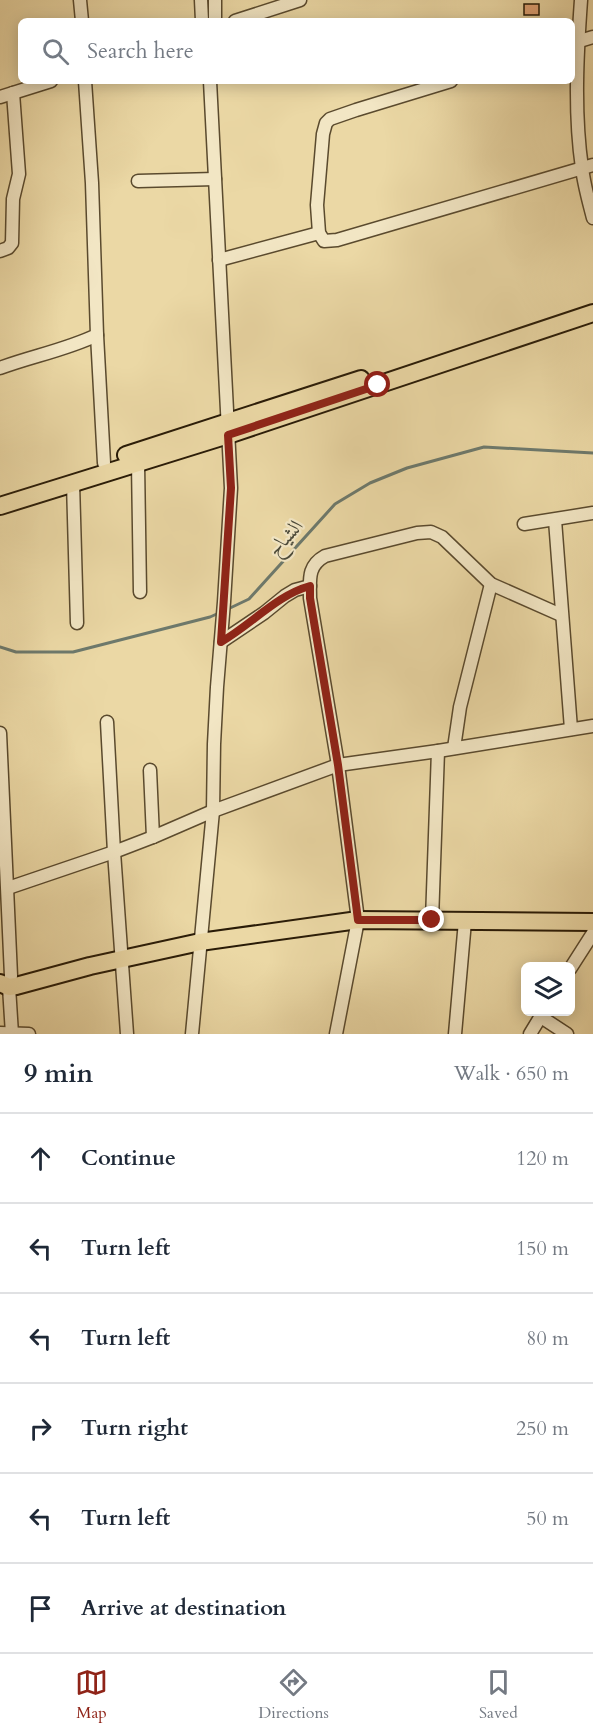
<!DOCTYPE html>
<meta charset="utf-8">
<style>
body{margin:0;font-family:Cardo,Amiri,serif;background:#f2f2f3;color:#1f2937}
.controls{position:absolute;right:18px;bottom:18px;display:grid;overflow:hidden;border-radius:9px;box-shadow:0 3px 15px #0003}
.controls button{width:54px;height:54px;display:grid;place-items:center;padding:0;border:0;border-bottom:2px solid #e0e1e3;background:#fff;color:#1f2937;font:30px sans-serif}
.stop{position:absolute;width:18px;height:18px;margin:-14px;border:4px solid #8f2418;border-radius:50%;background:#fff}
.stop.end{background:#8f2418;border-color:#fff;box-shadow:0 2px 6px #0008}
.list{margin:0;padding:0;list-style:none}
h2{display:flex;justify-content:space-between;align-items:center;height:78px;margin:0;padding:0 24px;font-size:26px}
h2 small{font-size:20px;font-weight:400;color:#747a83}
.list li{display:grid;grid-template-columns:39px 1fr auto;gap:18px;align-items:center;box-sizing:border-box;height:90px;padding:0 24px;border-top:2px solid #e0e1e3}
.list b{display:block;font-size:22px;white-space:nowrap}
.list em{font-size:20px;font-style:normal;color:#747a83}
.icon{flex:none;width:33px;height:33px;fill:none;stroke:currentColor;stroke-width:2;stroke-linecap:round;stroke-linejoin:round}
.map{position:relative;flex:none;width:593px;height:1034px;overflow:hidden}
.search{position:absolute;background:#fff;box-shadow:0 3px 15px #0003;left:18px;right:18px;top:18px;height:66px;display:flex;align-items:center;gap:15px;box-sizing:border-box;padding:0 21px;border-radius:9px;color:#747a83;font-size:22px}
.sheet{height:618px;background:#fff}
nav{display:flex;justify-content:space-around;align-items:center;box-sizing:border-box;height:84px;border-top:2px solid #e0e1e3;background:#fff;font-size:16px;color:#747a83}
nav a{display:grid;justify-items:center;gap:3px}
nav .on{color:#8f2418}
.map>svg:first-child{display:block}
</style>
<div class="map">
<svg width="593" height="1034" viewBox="0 0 593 1034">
<rect width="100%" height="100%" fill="#ebd8a5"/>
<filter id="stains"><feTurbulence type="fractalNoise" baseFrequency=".00333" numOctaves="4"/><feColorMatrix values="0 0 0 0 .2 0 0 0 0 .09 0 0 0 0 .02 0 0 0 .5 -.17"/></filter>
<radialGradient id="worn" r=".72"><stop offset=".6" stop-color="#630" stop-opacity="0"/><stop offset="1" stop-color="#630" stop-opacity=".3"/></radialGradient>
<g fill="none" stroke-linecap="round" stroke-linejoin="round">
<g stroke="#6d796c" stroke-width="3">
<polyline points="228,609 249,599 335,504 370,483 407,468 484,447 593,453"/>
<polyline points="0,647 16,652 73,652 210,617 219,613"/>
</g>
</g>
<rect fill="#e1a476" stroke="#291b07" stroke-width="1.5" x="524" y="4" width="15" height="11"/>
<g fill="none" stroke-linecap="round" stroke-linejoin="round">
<defs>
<g id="minor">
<polyline points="80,0 82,21"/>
<polyline points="201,0 202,21"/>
<polyline points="215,0 215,21"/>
<path d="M 581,0 C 577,56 574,113 582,168 C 584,185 589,202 593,218"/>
<polyline points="235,21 300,0"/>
<polyline points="573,43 593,37"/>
<polyline points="451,81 356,110 330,119 326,123 323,134 317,205 319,233 324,241 337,240 593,165"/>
<polyline points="0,97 51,81"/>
<polyline points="138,181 215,179"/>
<polyline points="0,251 8,248 12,243 13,199 19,174 13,93"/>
<polyline points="219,260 319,233"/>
<polyline points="97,335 104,463"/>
<path d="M 0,368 C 32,356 66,350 97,335 L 92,183 L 85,81"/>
<polyline points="138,463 140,592"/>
<polyline points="73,483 77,623"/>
<polyline points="555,520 571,729"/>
<polyline points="524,524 593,513"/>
<polyline points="221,642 264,613 285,596 295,590 310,586"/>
<polyline points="107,722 114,852 127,1034"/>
<polyline points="0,733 11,976 9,987 12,1034"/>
<polyline points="454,748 460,707 491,584"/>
<polyline points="150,770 153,837"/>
<polyline points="8,888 114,852 153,837 213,811 338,765 438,751 593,726"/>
<polyline points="432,920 438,751"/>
<polyline points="570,969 593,933"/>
<polyline points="541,1017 567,1034"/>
<polyline points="0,1033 29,1034"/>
<polyline points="192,1034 213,811 214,744 217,687 224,602 231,488 210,81"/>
<path d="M 336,1034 L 358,920 L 338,765 L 310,598 C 310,580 307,566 325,556 L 417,533 L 431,532 L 442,537 L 491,584 L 561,615"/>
<polyline points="455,1034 465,921"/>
<polyline points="530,1034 544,1011"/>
</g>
<g id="major">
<polyline points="126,455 361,379"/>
<polyline points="0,506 228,435 593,313"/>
<polyline points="0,983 9,987 16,986 90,966 200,942 358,920 593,922"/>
</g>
</defs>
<use href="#minor" stroke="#5a4a2e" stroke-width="15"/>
<use href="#major" stroke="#291b07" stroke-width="20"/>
<use href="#minor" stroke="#f2e6c4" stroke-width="12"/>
<use href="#major" stroke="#ebd8a5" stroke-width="16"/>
</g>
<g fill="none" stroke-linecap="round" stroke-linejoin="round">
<path stroke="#8f2418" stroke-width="8" d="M 378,385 L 228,435 L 231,488 L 221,642 C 252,624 277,595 310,586 L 310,598 L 315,628 L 338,765 L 358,920 L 432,920"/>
</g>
<g text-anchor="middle" stroke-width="4.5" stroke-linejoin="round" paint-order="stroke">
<g font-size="20" font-style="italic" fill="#4b4a3a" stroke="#f2e6c4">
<text transform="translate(285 537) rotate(-48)" y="7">الشياح</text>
</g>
</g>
<rect width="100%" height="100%" filter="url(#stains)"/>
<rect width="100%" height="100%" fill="url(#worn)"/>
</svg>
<div class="controls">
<button><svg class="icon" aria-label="layers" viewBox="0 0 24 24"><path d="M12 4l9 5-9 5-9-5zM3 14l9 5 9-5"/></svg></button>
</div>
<div class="stop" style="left:378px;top:385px"></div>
<div class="stop end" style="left:432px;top:920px"></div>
<div class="search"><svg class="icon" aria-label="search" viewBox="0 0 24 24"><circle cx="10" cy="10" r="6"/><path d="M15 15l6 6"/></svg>Search here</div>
</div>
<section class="sheet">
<h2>9 min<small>Walk · 650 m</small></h2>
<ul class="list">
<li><svg class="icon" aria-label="ahead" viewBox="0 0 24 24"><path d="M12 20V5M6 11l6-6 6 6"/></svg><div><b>Continue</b></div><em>120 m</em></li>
<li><svg class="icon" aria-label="left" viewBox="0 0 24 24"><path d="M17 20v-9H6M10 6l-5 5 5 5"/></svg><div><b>Turn left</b></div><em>150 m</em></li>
<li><svg class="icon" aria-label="left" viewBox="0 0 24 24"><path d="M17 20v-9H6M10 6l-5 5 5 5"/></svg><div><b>Turn left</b></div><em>80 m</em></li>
<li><svg class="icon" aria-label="right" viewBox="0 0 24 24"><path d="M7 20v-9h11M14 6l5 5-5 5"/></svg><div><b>Turn right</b></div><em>250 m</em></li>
<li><svg class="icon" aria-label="left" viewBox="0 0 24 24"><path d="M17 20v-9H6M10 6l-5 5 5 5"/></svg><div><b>Turn left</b></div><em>50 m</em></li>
<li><svg class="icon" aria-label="arrive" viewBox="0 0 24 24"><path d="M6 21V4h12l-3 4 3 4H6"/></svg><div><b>Arrive at destination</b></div></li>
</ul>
</section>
<nav>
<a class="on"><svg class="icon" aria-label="map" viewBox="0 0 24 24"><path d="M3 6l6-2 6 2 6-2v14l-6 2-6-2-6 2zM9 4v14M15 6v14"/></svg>Map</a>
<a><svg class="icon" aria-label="directions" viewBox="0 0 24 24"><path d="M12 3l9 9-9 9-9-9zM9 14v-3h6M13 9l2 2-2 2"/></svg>Directions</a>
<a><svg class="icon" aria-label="saved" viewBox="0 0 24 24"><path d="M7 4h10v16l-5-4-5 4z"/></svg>Saved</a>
</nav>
